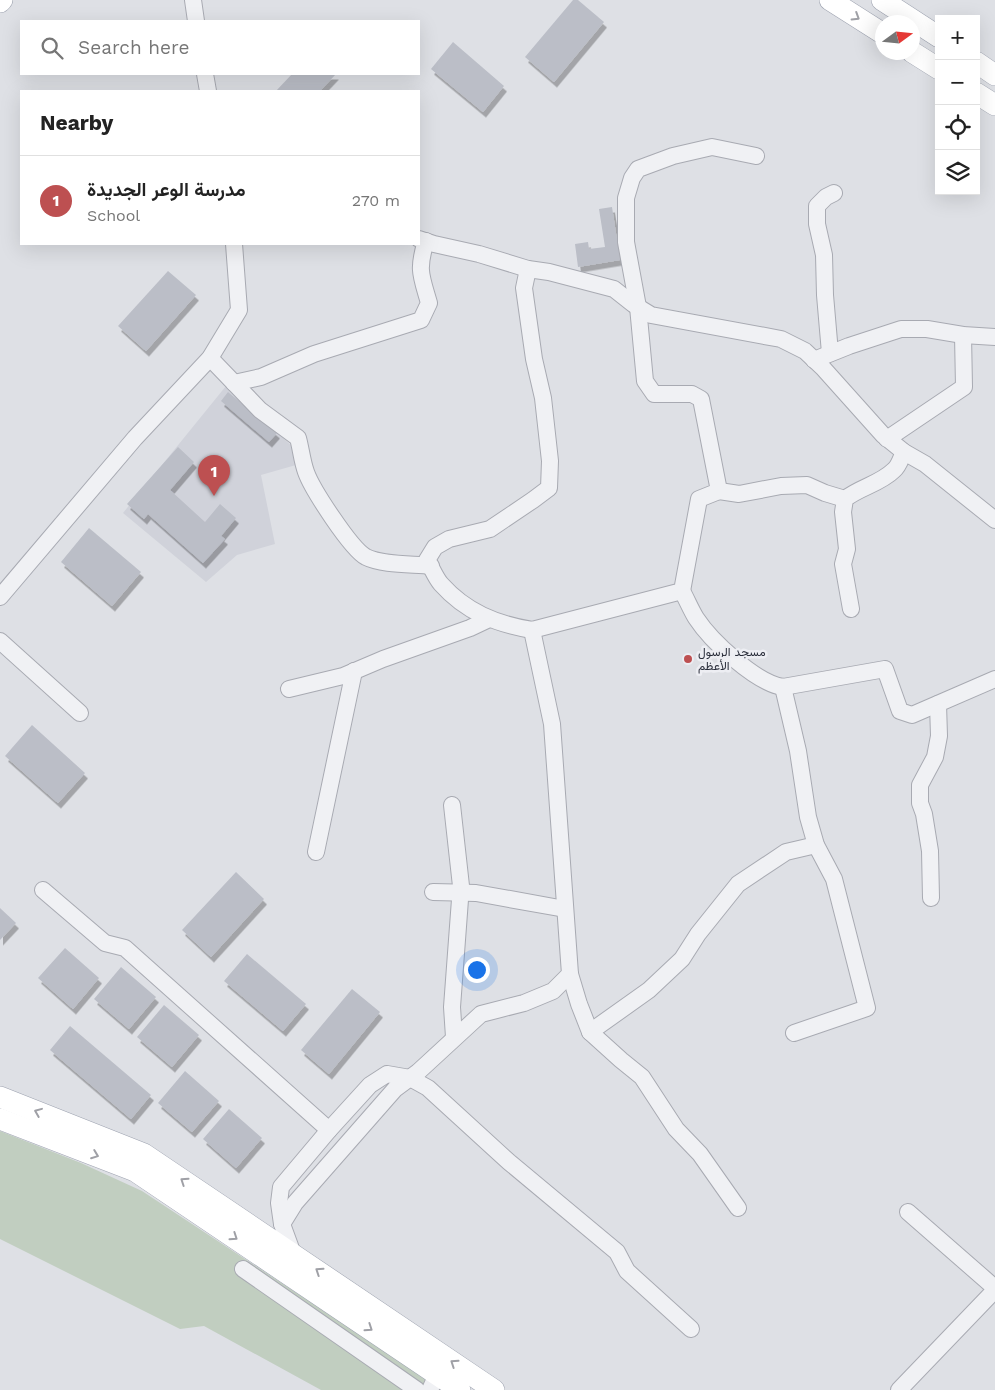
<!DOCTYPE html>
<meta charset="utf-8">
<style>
body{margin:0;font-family:"Work Sans",Vazirmatn,sans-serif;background:#f2f2f2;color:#222}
.controls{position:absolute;right:15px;top:15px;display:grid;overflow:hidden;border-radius:0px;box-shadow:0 5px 20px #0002}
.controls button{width:45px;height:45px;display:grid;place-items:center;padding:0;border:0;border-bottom:1px solid #e0e0e0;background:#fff;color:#222;font:25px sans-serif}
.compass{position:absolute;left:875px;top:15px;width:45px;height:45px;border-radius:50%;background:#fff;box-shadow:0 5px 20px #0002;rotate:75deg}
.you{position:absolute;left:476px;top:969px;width:18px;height:18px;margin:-12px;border:4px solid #fff;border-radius:50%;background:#1a73e8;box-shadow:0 0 0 8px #1a73e833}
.badge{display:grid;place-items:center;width:32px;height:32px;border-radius:50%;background:#bd5051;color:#fff;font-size:16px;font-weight:700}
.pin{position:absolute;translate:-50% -41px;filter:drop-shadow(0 1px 2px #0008)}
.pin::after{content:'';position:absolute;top:26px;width:18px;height:15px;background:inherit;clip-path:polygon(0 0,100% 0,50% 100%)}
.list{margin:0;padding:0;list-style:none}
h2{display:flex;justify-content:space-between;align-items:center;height:65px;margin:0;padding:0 20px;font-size:21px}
h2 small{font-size:16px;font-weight:400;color:#767676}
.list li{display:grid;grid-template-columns:32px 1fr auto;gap:15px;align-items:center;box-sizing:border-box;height:90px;padding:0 20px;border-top:1px solid #e0e0e0}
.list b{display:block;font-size:19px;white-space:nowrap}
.list p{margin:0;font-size:16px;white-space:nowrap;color:#767676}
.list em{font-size:16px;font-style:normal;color:#767676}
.icon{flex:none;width:28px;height:28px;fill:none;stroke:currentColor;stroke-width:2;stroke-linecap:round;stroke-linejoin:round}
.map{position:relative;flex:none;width:995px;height:1390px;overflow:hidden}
.search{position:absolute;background:#fff;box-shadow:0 5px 20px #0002;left:20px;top:20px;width:400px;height:55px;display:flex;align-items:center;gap:12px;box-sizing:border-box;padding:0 18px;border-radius:0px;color:#767676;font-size:19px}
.panel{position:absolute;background:#fff;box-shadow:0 5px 20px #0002;left:20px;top:90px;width:400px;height:155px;border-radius:0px}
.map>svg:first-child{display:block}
</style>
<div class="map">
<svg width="995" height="1390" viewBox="0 0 995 1390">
<defs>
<filter id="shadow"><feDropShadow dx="3" dy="5.5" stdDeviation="0" flood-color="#0004"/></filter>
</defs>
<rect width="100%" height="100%" fill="#dee0e5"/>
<polygon fill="#d0d2da" points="226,386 295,449 296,465 261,475 275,544 237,555 206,582 123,513"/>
<polygon fill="#c1cec0" points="0,1131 81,1163 142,1191 427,1379 425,1390 321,1390 204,1326 180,1329 0,1239"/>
<g fill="#bbbec7" filter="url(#shadow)">
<polygon points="573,0 578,0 604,22 554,82 525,57"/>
<polygon points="453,42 504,86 483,112 431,69"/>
<polygon points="292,74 336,74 320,91 276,91"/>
<polygon points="612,207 620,260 578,267 575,244 588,242 589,249 605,247 599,209"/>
<polygon points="168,271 196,295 146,351 118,326"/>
<polygon points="228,392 277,433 269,442 221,401"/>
<polygon points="178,447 194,462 170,490 205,522 220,504 236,518 221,536 225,539 203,563 148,514 144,519 127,504"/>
<polygon points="89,528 141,572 112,606 61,562"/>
<polygon points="32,725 85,773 58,803 5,756"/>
<polygon points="236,872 264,899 211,957 182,930"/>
<polygon points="0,908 16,923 0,940"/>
<polygon points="65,948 99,978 73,1009 38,978"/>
<polygon points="247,954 306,1004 283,1031 224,981"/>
<polygon points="121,967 156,997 129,1029 94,999"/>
<polygon points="352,989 380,1012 329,1074 301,1050"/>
<polygon points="164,1005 199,1035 172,1067 137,1037"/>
<polygon points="70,1026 151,1095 131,1119 50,1050"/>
<polygon points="185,1071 219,1101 192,1132 158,1103"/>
<polygon points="229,1109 262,1138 236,1168 203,1139"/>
</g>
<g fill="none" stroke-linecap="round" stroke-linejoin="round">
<defs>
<g id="minor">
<polyline points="193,0 196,21"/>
<polyline points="205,74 208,91"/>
<polyline points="419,239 434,244 479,254 528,269 549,272 614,289 633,304 651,315 781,339 805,351 823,368 883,435 904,452 925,464 995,520"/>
<path d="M 528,269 L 524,288 L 534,359 L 543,398 L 550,461 L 549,488 L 533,500 L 490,529 L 449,539 L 435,547 L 427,560 C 432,568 435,577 441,584 C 466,612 496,624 532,630 L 682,591 L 699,499 L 719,491 L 701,399 L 692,394 L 654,394 L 645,381 L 638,307 L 626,242 L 626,198 L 632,178 L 638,169 L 673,156 L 712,147 L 756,156"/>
<polyline points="830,353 825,295 824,255 817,224 817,206 826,197 834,193"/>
<path d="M 210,358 L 260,410 L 298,438 C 301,449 302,461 306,472 C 312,489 351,549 366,557 C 382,565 412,564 431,566"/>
<polyline points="814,360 849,346 901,329 927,329 963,335 995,337"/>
<path d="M 234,383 L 261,377 L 314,354 L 421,320 L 429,303 C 421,275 417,270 426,241"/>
<polyline points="887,439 964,387 963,335"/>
<polyline points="719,491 739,494 781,486 807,485 825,493 845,499"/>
<path d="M 682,591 C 687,600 691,610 696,618 C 711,641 756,683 783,687 L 885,669 L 900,711 L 912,715 L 995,679"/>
<polyline points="0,597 135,438 210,358 239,310 234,244"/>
<path d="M 851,609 L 843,564 L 847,549 L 843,512 L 845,499 C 860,487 880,484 894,470 C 899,466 901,458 904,452"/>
<polyline points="0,641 80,713"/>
<polyline points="783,687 798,751 808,817 816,845 834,879 867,1008 794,1033"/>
<polyline points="289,689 343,676 383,659 470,628 489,619"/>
<polyline points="452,805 461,886 452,1007 454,1037"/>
<polyline points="316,852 354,671"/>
<polyline points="43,890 105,943 125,948 329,1130"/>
<polyline points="433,892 476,893 565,909"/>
<polyline points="931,898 930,851 924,814 920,803 920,785 935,757 939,736 938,704"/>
<polyline points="570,974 579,1004 590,1032 621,1060 642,1077 676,1129 700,1154 738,1208"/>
<polyline points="590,1032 649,990 682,959 698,934 738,884 786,852 816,845"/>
<polyline points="908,1212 995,1288"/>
<polyline points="282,1224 279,1203 281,1187 329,1130 370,1085 387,1074 410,1078 428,1088 509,1162 617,1252 627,1271 691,1329"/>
<polyline points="293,1254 282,1224 295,1203 395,1089 418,1072 481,1014 524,1003 553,991 570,974 552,724 532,630"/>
<polyline points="243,1269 417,1390"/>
<polyline points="430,1390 437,1374"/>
<polyline points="899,1390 995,1290"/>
</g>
<g id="major">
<polyline points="830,0 882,33"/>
<polyline points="882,0 939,37"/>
<polyline points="0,2 2,0"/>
<polyline points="912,52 939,69"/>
<polyline points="976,62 995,75"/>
<polyline points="976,93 995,105"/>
<polyline points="0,1097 144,1154 494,1390"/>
<polyline points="0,1119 135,1171 460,1390"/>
</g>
</defs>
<use href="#minor" stroke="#a8aab2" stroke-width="18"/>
<use href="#major" stroke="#9ea3b0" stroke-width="22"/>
<use href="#minor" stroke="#f0f1f4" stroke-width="16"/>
<use href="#major" stroke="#fff" stroke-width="21"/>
</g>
<defs><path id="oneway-chevron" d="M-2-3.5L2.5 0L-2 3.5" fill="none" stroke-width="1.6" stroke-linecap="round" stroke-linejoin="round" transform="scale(1.25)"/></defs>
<g stroke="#9fa0a6">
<use href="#oneway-chevron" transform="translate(856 17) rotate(32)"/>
<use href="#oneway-chevron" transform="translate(38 1112) rotate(-158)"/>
<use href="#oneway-chevron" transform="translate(95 1155) rotate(21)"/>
<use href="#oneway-chevron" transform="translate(184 1181) rotate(-146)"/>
<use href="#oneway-chevron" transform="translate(234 1237) rotate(34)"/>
<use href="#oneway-chevron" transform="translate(319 1271) rotate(-146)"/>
<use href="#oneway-chevron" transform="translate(369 1328) rotate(34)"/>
<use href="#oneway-chevron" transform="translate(454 1363) rotate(-146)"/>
</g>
<circle fill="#bd5051" stroke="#edeef3" stroke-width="2" cx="688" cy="659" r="5"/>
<g text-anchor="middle" stroke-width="5" stroke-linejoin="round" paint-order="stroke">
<g font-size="12" fill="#292d3a" stroke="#edeef3" text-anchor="start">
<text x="698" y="656">مسجد الرسول<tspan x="698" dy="14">الأعظم</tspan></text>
</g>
</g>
</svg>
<div class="controls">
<button>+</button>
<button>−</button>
<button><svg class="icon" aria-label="locate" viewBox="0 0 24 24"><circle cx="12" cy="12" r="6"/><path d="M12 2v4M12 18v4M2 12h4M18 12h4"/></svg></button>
<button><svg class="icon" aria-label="layers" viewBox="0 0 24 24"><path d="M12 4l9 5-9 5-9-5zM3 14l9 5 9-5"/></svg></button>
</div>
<svg class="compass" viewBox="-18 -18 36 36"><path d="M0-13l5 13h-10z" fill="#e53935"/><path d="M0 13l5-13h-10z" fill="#767676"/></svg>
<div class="you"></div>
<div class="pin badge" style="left:214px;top:496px">1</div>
<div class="search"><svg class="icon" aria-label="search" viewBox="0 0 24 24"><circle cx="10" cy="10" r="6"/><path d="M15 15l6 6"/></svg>Search here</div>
<section class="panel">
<h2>Nearby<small></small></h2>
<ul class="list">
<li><span class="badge">1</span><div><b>مدرسة الوعر الجديدة</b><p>School</p></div><em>270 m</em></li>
</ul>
</section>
</div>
